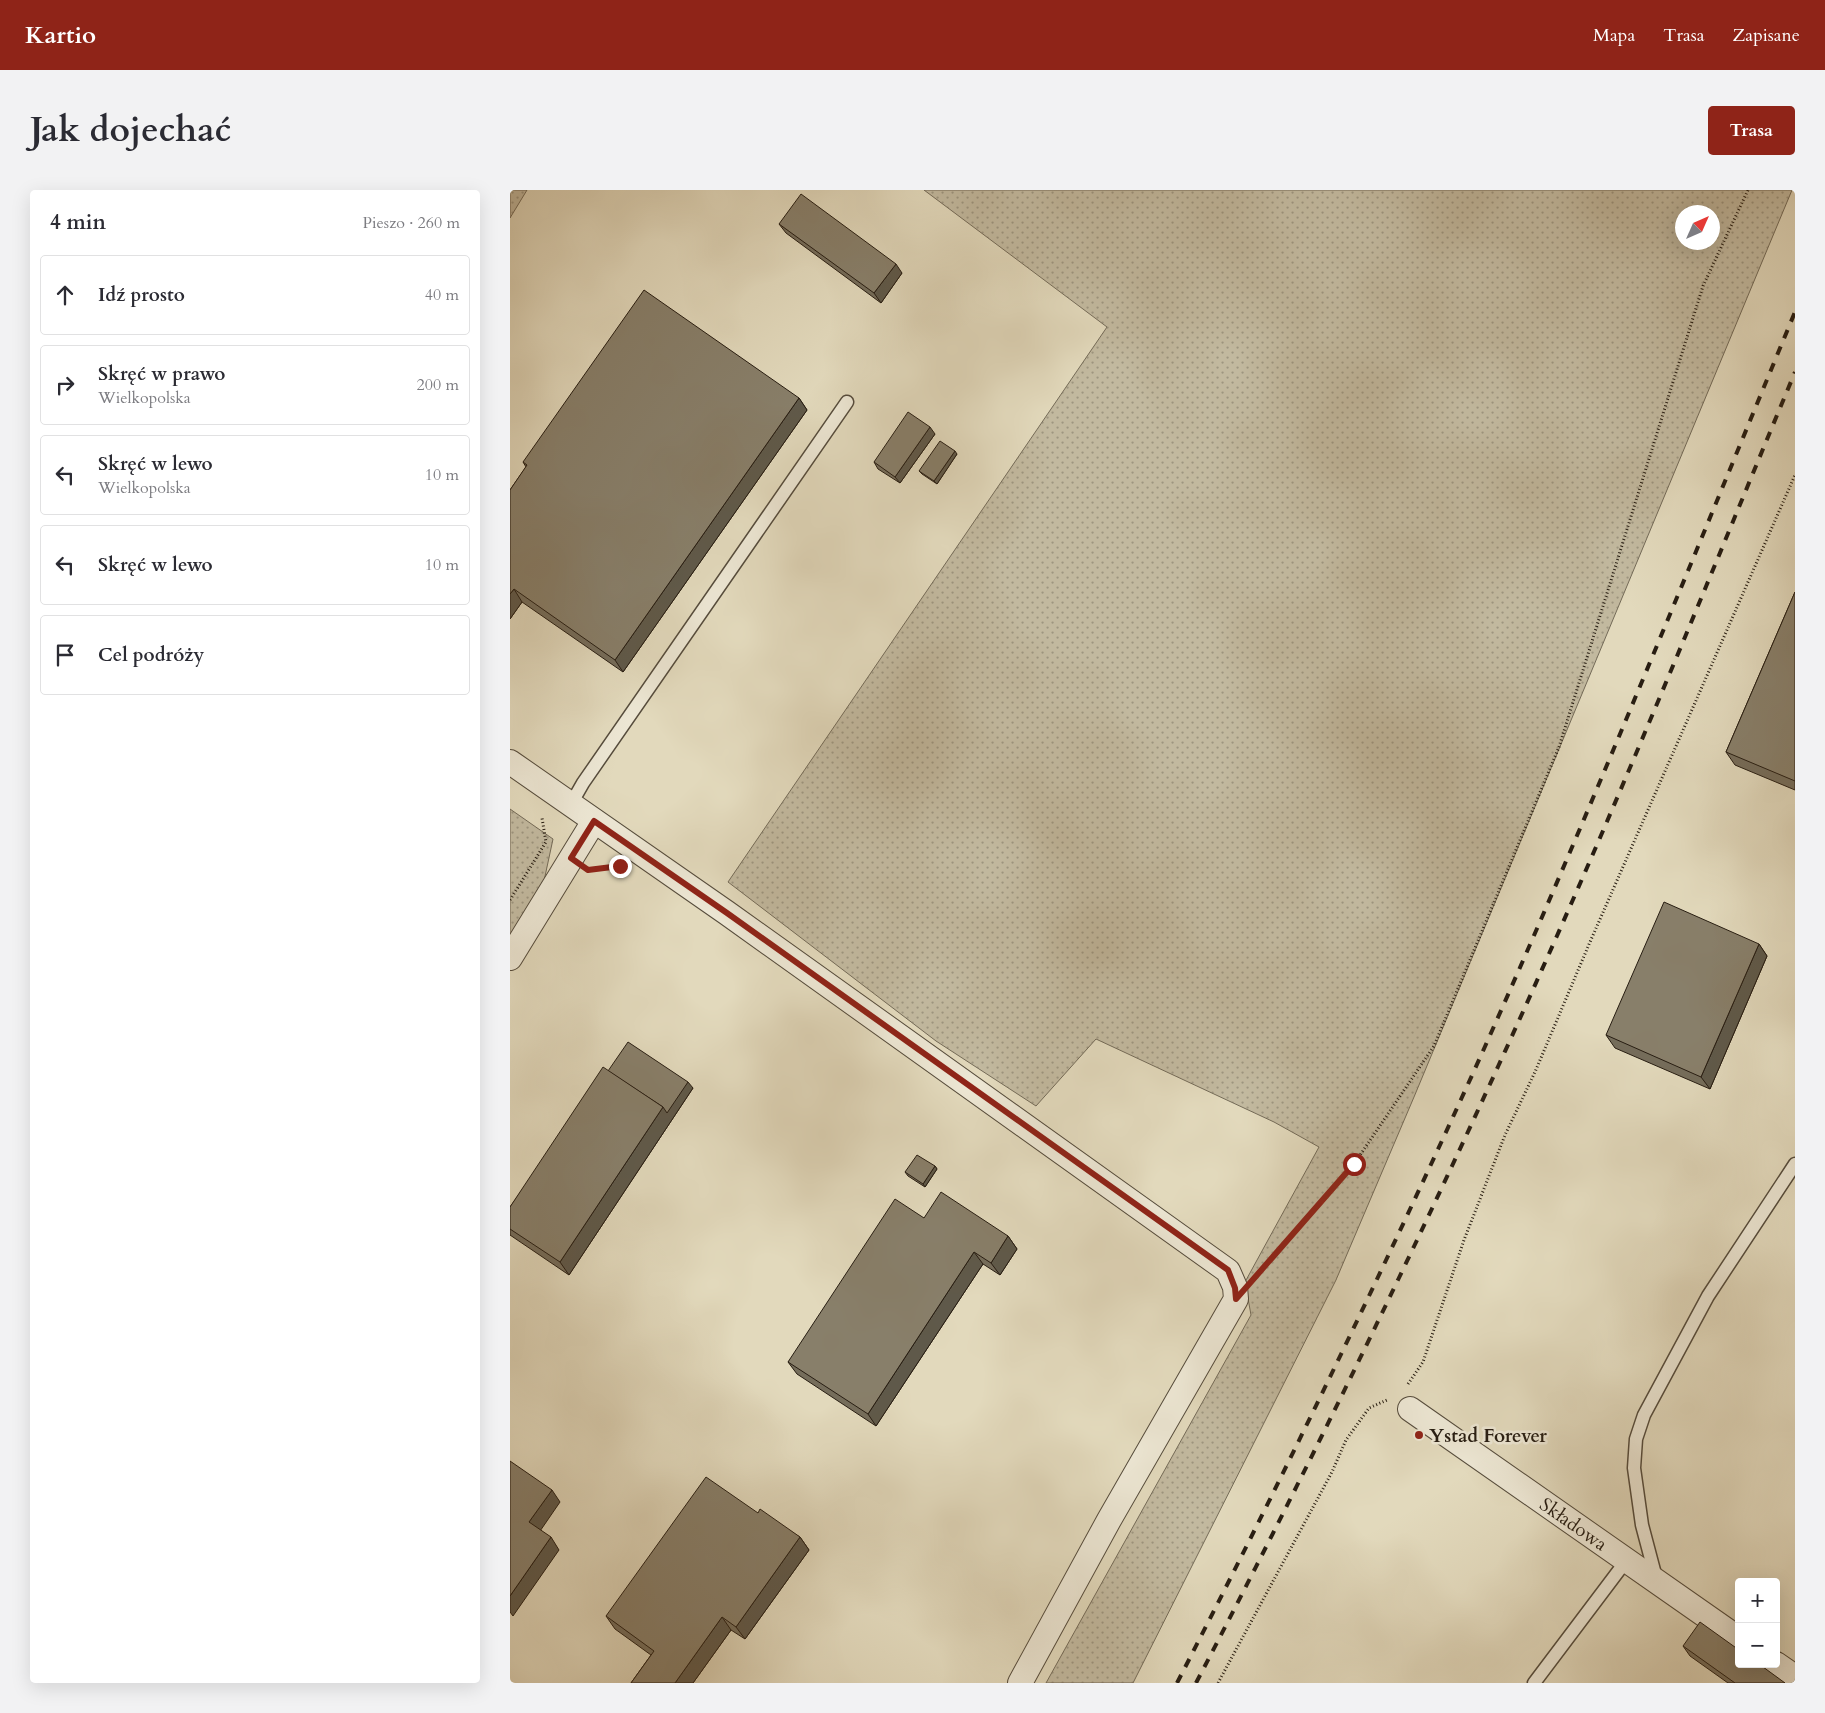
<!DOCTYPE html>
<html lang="pl">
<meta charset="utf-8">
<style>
body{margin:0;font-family:Cardo,serif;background:#f2f2f3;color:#2b2b33}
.controls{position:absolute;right:15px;bottom:15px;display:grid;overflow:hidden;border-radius:5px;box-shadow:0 5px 20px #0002}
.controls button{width:45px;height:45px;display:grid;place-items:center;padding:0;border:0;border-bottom:1px solid #e1e1e2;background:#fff;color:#2b2b33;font:25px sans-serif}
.compass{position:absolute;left:1165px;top:15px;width:45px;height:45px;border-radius:50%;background:#fff;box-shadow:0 5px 20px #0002;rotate:45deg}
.stop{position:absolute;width:15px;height:15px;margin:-11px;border:4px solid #8f2418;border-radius:50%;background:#fff}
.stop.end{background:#8f2418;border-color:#fff;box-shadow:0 1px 5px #0008}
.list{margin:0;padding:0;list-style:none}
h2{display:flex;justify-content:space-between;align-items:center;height:65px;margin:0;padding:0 20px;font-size:21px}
h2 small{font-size:16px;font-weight:400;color:#7c7c81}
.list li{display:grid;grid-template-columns:32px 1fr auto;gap:15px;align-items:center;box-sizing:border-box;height:80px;margin:0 10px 10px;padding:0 10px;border:1px solid #e1e1e2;border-radius:5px}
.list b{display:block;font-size:19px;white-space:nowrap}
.list p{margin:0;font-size:16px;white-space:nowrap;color:#7c7c81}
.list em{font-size:16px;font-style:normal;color:#7c7c81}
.icon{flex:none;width:28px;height:28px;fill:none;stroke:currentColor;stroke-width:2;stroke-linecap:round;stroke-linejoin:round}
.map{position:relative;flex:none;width:1285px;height:1493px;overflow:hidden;border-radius:5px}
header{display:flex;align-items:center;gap:30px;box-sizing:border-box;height:70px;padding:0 25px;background:#8f2418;color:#fff}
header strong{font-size:24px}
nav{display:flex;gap:28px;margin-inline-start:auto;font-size:18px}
.intro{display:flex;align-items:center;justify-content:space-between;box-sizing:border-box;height:120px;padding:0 30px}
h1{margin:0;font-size:35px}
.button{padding:12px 22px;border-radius:5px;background:#8f2418;color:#fff;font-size:18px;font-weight:700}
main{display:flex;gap:30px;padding:0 30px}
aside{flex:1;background:#fff;border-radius:5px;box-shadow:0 5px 20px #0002}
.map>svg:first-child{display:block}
</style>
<header>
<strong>Kartio</strong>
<nav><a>Mapa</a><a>Trasa</a><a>Zapisane</a></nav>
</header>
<div class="intro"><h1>Jak dojechać</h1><a class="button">Trasa</a></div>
<main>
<aside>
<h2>4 min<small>Pieszo · 260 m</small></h2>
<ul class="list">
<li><svg class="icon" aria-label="ahead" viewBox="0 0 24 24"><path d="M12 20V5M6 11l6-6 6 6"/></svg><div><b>Idź prosto</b></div><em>40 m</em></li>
<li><svg class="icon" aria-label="right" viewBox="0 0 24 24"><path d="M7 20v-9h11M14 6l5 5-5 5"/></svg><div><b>Skręć w prawo</b><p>Wielkopolska</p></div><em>200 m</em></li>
<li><svg class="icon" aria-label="left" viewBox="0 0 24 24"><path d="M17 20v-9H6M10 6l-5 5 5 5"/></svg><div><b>Skręć w lewo</b><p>Wielkopolska</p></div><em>10 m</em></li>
<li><svg class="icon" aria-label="left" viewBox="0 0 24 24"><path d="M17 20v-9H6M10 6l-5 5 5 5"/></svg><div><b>Skręć w lewo</b></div><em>10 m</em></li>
<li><svg class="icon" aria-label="arrive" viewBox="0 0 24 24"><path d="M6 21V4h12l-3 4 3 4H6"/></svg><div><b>Cel podróży</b></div></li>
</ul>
</aside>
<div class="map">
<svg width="1285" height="1493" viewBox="0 0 1285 1493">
<defs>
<pattern id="green-dots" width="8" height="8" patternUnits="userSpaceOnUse" patternTransform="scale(1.25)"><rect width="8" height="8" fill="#c2b99f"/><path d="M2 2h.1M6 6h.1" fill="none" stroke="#9e9680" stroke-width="1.8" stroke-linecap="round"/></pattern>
</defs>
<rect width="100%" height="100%" fill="#e2d9bc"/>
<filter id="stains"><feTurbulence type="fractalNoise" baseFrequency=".004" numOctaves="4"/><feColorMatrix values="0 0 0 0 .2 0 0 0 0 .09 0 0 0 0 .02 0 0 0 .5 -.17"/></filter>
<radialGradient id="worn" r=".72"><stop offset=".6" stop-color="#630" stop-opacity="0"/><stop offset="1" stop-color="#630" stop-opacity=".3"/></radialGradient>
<g fill="url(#green-dots)" stroke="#746b58" fill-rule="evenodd">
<polygon points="0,0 17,0 0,28"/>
<path d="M 414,0 L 1282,0 L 904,907 L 826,1090 L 623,1493 L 536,1493 L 741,1125 L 735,1092 L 809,957 L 764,932 L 586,849 L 526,916 L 426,851 L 218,692 L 597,137 ZM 1172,22 L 1202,22 L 1202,52 L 1172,52 Z"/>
<polygon points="0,619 43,649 34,691 0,746"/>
</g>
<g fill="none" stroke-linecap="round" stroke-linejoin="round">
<defs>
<g id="lane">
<polyline points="61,614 73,593 337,212"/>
<polyline points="1146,1388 1132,1335 1124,1278 1126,1249 1134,1225 1198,1106 1285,974"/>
<polyline points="1024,1493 1116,1371"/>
</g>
<g id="street">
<polyline points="0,572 217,723 718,1081 725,1097 726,1109 599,1330 510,1493"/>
<polyline points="0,768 84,631"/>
<path id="s1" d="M 900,1219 L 1229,1449"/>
<polyline points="1266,1474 1285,1487"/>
</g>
</defs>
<use href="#lane" stroke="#564c3c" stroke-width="15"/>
<use href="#street" stroke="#564c3c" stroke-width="26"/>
<g stroke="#271d12" stroke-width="3" stroke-dasharray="1 2.5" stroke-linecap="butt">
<polyline points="86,679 104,676"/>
<polyline points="0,710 36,652 32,628 31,627"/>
<polyline points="748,1084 844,974 924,856 1049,557 1193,96 1238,0"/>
<polyline points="898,1194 913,1172 954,1050 995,945 1025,882 1080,752 1285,285"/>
<polyline points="708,1493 822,1282 836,1250 859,1218 877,1210"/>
</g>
<use href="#lane" stroke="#ece6d3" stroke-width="12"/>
<use href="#street" stroke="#ece6d3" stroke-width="24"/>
<g stroke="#271d12" stroke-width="4" stroke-dasharray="9 9" stroke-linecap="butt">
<path d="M 667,1493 C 771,1291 870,1087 964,881 C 1077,630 1180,375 1285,122"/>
<path d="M 686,1493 C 830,1217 965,936 1089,650 C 1156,495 1220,338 1285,182"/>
</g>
</g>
<g fill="#756d5b" stroke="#271d12">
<polygon points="269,34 392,83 371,113 276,43"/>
<polygon points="289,208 297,220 113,482 12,412 0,429 0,300 16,277 13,272"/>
<polygon points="425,244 390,293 368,279 364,272"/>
<polygon points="447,264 427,294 412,284 409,281"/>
<polygon points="1285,402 1285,600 1225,575 1216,562"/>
<polygon points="1249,754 1257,766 1200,899 1105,858 1096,845"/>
<polygon points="98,881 183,898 59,1085 0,1045 0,1017"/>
<polygon points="425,976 427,979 415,997 398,986 395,982"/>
<polygon points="414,1028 498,1046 507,1059 490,1085 473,1074 366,1236 287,1184 278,1172"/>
<polygon points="248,1323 290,1347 299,1360 235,1449 221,1440 183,1493 121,1493 141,1465 105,1439 96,1426"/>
<polygon points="1173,1456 1275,1493 1218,1493 1180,1466"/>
</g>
<g fill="#5f594a" stroke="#271d12">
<polygon points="386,74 392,83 371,113 364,103"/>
<polygon points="289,208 297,220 113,482 105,470"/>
<polygon points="420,237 425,244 390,293 385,287"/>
<polygon points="445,261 447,264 427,294 424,291"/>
<polygon points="4,399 12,412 0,429 0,404"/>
<polygon points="1249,754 1257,766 1200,899 1191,887"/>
<polygon points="178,892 183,898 59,1085 50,1072 153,917"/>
<polygon points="425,976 427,979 415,997 413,994"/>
<polygon points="498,1046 507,1059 490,1085 481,1073"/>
<polygon points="464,1062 473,1074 366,1236 358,1224"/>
<polygon points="42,1300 50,1312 28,1344 19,1332"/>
<polygon points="41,1347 49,1360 3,1426 0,1422 0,1406"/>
<polygon points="290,1347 299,1360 235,1449 226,1437"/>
<polygon points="212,1427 221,1440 183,1493 165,1493"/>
</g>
<g fill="#887f6a" stroke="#271d12">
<polygon points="291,4 386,74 364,103 269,34"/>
<polygon points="134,100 289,208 105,470 4,399 0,404 0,300 17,275 13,272"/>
<polygon points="398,222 420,237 385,287 364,272"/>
<polygon points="430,251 445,261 424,291 409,281"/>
<polygon points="1285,402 1285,591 1216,562"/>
<polygon points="1154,712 1249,754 1191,887 1096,845"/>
<polygon points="118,852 178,892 157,923 153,917 98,881"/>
<polygon points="93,877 153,917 50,1072 0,1039 0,1017"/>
<polygon points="407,965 425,976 413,994 395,982"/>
<polygon points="431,1002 498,1046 481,1073 464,1062 358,1224 278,1172 385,1009 414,1028"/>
<polygon points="0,1271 42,1300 19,1332 41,1347 0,1406"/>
<polygon points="196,1287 248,1323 250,1319 290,1347 226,1437 212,1427 165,1493 121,1493 144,1461 96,1426"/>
<polygon points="1190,1432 1229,1460 1229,1474 1249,1474 1275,1493 1225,1493 1173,1456"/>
</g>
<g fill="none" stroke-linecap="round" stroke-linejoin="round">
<polyline stroke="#8f2418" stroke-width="6" points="110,676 78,680 61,668 84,631 217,723 718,1080 725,1098 726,1109 844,974"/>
</g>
<circle fill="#8f2418" stroke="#ece6d3" stroke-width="2" cx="909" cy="1245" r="5"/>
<g text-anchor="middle" stroke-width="5" stroke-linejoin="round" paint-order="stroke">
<g font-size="19" font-weight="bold" fill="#271d12" stroke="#ece6d3" text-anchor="start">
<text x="919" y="1252">Ystad Forever</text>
</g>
<g font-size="19" fill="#271d12" stroke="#ece6d3">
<text dy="7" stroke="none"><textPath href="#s1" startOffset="200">Składowa</textPath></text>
</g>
</g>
<rect width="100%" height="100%" filter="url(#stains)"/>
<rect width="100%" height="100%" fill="url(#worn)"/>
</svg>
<div class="controls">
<button>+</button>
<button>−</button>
</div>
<svg class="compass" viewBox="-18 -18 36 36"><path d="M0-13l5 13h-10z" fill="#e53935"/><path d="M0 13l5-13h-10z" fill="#7c7c81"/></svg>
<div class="stop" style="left:844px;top:974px"></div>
<div class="stop end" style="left:110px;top:676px"></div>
</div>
</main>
